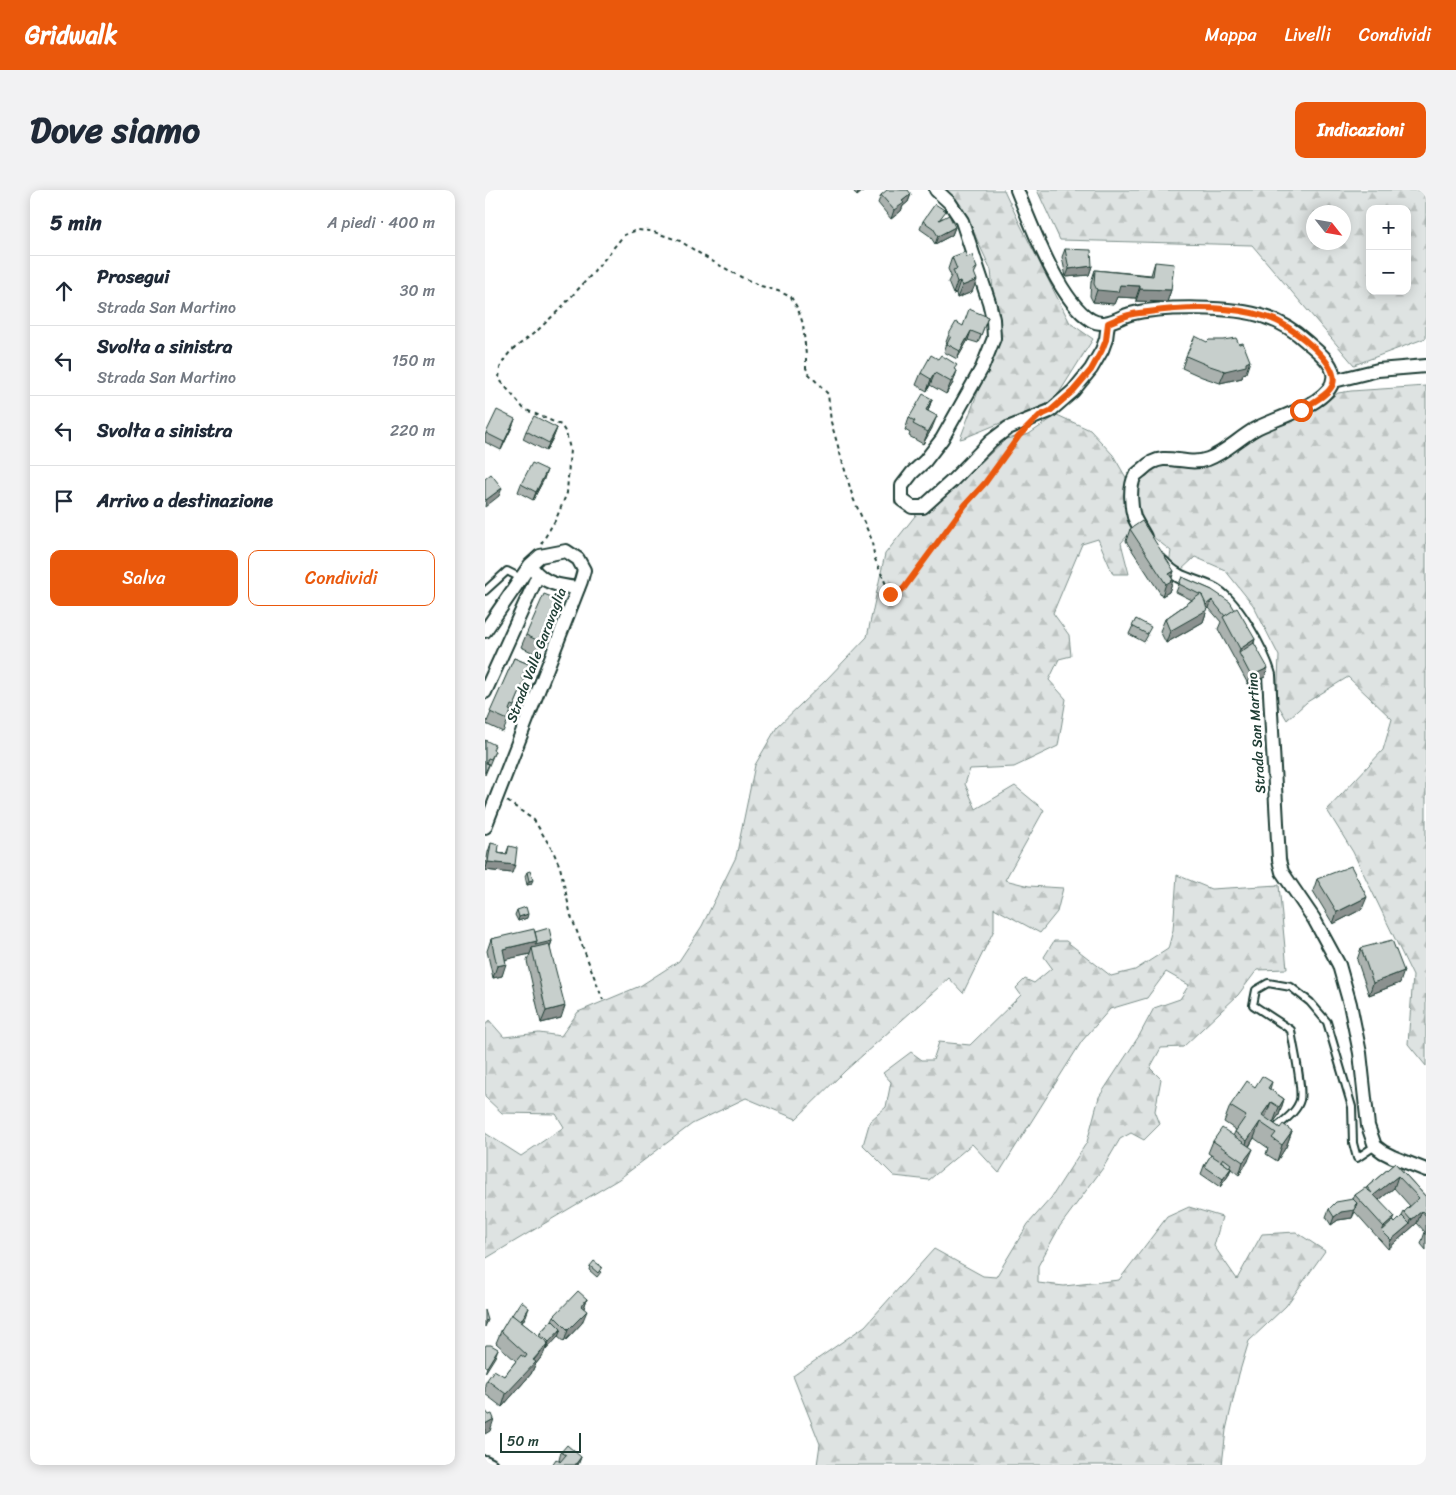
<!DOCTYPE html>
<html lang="it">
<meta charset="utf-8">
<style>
body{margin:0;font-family:Sriracha,sans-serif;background:#f2f2f3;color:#1f2937}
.controls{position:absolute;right:15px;top:15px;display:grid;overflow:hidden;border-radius:10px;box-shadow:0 2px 12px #0003}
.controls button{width:45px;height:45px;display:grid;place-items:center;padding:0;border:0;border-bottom:1px solid #e0e1e3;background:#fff;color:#1f2937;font:25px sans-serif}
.compass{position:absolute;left:821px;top:15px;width:45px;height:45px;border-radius:50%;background:#fff;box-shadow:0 2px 12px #0003;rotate:121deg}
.scale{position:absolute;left:15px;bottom:12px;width:81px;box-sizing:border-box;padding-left:5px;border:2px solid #1f3d34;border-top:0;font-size:14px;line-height:18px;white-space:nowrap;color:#1f3d34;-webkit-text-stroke:4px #fff;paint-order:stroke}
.stop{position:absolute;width:15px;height:15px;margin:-11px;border:4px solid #ea580c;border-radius:50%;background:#fff}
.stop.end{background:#ea580c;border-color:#fff;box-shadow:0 1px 5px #0008}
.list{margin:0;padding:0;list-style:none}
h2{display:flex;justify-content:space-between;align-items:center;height:65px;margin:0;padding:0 20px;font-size:21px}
h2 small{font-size:16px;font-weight:400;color:#747a83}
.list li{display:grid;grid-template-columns:32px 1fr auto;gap:15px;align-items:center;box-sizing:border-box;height:70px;padding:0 20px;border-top:1px solid #e0e1e3}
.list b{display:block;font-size:19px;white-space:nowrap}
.list p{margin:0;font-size:16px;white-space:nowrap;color:#747a83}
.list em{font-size:16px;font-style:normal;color:#747a83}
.actions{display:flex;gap:10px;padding:15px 20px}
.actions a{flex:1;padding:11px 0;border:1px solid #ea580c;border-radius:10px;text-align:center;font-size:18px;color:#ea580c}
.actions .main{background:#ea580c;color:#fff}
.icon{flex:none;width:28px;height:28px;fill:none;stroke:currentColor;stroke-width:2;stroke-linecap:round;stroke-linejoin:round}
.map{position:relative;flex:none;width:941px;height:1275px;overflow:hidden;border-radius:10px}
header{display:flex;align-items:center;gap:30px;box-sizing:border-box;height:70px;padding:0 25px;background:#ea580c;color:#fff}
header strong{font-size:24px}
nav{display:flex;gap:28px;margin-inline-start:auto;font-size:18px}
.intro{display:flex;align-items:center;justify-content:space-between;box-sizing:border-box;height:120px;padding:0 30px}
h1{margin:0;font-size:35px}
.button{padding:12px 22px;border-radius:10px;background:#ea580c;color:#fff;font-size:18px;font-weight:700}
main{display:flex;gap:30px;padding:0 30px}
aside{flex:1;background:#fff;border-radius:10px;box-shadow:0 2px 12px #0003}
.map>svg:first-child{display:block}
</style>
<header>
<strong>Gridwalk</strong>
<nav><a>Mappa</a><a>Livelli</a><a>Condividi</a></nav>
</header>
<div class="intro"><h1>Dove siamo</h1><a class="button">Indicazioni</a></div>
<main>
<aside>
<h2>5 min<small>A piedi · 400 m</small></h2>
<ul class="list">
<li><svg class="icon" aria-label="ahead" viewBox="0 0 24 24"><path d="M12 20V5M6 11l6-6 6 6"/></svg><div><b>Prosegui</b><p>Strada San Martino</p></div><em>30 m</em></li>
<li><svg class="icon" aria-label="left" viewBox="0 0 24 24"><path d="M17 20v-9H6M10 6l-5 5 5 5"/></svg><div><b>Svolta a sinistra</b><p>Strada San Martino</p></div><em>150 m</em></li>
<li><svg class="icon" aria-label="left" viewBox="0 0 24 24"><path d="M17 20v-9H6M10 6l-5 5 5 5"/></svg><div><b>Svolta a sinistra</b></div><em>220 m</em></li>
<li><svg class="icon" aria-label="arrive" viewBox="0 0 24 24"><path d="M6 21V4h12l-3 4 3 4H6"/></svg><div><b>Arrivo a destinazione</b></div></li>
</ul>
<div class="actions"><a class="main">Salva</a><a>Condividi</a></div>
</aside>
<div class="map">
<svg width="941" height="1275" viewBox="0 0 941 1275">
<defs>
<pattern id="forest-firs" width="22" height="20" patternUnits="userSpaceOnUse" patternTransform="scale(1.25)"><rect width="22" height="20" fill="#dee3e2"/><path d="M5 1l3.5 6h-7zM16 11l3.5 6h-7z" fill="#bec4c2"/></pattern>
</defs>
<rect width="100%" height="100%" fill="#fff"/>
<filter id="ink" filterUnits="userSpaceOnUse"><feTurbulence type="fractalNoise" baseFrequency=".02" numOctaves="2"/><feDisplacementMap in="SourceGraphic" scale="10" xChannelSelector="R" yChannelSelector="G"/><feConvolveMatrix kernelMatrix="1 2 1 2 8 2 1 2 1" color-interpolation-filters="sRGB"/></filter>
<g filter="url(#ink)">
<g fill="url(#forest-firs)" stroke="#7e908b" fill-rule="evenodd">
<polygon points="460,0 519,0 534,32 585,133 608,149 569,211 479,248 475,249 513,149 506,80 477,17"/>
<path d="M 552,0 L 941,0 L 941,148 L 869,175 L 767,55 L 575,50 ZM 885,19 L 922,19 L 922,101 L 885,101 ZM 858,22 L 858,52 L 828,52 L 828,22 Z"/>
<polygon points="941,196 941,876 923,854 928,786 868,662 842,620 898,560 907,529 863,487 822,512 802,530 792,513 794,466 768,415 740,380 710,367 695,381 684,373 686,361 663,343 653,323 652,292 670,275 684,273 716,278 740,267 783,239 817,228 853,203 866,201"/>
<polygon points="572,225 605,240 628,265 643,291 649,338 636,353 644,384 628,384 613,349 597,354 568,423 584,445 586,466 574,469 564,490 581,509 573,556 529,577 485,579 480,594 491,619 530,596 559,620 520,690 544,696 578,698 572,722 555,743 509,718 509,740 478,803 464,788 360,881 311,929 261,908 207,934 134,989 0,1069 0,943 36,966 79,937 71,924 17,923 0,907 0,836 4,830 19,847 54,843 76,846 93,822 155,796 194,771 217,736 251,667 270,575 292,537 340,491 382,447 400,364 430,326 490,278 521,249 544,244"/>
<polygon points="692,685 726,699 794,695 802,779 772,780 753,805 698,857 676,858 665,878 676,889 670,921 675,934 659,950 646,943 635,949 618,978 575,1036 553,1076 553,1093 579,1096 634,1090 682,1027 704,1017 737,1027 729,1056 752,1089 777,1044 811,1042 840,1061 801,1116 764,1151 754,1184 741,1240 737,1275 332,1275 335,1254 308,1186 380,1136 449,1059 498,1086 511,1087 543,1034 566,1008 602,952 614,907 654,846 669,818 695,809 704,795 681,782 662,808 625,819 597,851 514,983 487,954 444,990 409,986 378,955 385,931 401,917 406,892 398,883 426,862 437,870 448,870 454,852 485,855 536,805 531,798 540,789 549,793 567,778 559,767 569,751 581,751 626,786 650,780 683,759 688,740"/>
</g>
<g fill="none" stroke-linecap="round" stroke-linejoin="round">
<defs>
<g id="lane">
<polyline points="0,401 22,381 36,388"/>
<path d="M 793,936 C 801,929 812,921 815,910 C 818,896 808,856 806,840 L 768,815 L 771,800 L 783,793 L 806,797 L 825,812 L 842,832 L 867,917 L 868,953 L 872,968 L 890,956"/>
</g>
<g id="street">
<polyline points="451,0 465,13 477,31 504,112 508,129 509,148 497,178 457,249 440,271 427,283 417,296 417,310 427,317 438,317 467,291 506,251 523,238 565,221 588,201 606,179 617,160 621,149 623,133"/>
<path d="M 532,0 C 546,34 574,111 606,130 C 620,138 632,128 645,124 C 678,116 748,116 780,127 C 796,132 810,141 822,152 C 831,160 846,171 848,183 C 854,212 789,228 770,239 C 754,248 740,263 723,269 C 707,275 693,268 678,269 C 669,270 664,273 658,279 C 656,281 651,284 650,286 C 644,297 646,316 649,327 C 652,334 657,341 660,347"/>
<polyline points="849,191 893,180 941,176"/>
<path d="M 677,372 C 694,391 706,389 727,399 C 750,410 777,461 784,485 L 794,670 L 797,682 L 829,729 L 854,775 L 865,814 L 875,863 L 883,936 L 890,956 L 898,962 L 908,967 L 941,980"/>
<path d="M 48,379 C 60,394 75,396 93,398"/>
<polyline points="0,441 45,375 55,366 81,361 93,369 99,380 96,391 0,637"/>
<polyline points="0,502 53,385"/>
<polyline points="0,1272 6,1275"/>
</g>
</defs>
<use href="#lane" stroke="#1f3d34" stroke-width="10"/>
<use href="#street" stroke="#1f3d34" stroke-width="16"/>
<g stroke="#1f3d34" stroke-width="2" stroke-dasharray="4 4" stroke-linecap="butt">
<polyline points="56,354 71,329 82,303 85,259 81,243 76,235 39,219 14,189 15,178 20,168 26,161 53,140 74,120 109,82 139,45 152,40 166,41 195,51 225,70 256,87 276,96 293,101 306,107 313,119 318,134 321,165 321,178 324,184 343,204 346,232 368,308 386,348 390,369 405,404 410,406 419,398 480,315 500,293 535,246"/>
<polyline points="22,611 49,630 68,661 75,677 86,726 118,810"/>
</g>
<use href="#lane" stroke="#fff" stroke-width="6"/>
<use href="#street" stroke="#fff" stroke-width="12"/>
</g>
<g fill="#abb2af" stroke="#1f3d34" fill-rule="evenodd">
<polygon points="368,0 379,0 372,6"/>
<polygon points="426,4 423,12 418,16 416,21 406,29 393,13 396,5"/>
<polygon points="458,28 470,37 467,45 450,54 445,46 435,39 438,31"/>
<polygon points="580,59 607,76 604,85 581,87 577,67"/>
<polygon points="467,67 482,67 492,78 489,84 487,102 472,108 471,103 468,104 463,92 466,86 463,79"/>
<polygon points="670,72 686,100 682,112 651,111 651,108 632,107 629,114 608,112 605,106 606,92 610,80 666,85"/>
<polygon points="503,127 493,153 483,150 472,169 459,162 462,153 461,152 464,144 478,136"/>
<polygon points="701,166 761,183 758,184 757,188 735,193 717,187 697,178"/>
<polygon points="470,180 468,193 461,204 445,195 442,201 431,195 436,183"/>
<polygon points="447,209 443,221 447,238 438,254 424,246 425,243 420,240 424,228"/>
<polygon points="30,229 27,237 16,260 0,252 0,246 1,243"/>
<polygon points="72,238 69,246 61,261 38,249 41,241"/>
<polygon points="59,289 48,310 33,302 36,294"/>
<polygon points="645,339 689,381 687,388 688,390 684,402 677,406 641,351"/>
<polygon points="697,387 727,400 770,449 769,453 780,487 763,494 733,439 736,432 724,418 722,420 718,432 681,453 675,441 680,429 707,410 691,402"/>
<polygon points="74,410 70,423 51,464 36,457 41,445"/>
<polygon points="651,429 663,445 659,452 644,444"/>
<polygon points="29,468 46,475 18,542 1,534"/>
<polygon points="0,550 8,560 10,561 0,585"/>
<polygon points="6,653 13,663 21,664 24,656 27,683 0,680 3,662"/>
<polygon points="42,682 46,694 42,695 40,686"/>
<polygon points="832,689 877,719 848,734 828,701"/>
<polygon points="32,720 42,728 33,731 30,725"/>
<polygon points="50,742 67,751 65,757 76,828 56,833 42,771 45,764 21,769 17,786 8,788 2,761 6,749"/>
<polygon points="876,758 915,793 884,805 872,770"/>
<polygon points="787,892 785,899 799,909 794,925 788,933 795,938 807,941 801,957 792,971 781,964 783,958 769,948 764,957 763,971 754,985 746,979 743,986 735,997 716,984 719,976 726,965 723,963 728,951 748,946 751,940 739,932 745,916 770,897"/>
<path d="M 910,973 L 941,1007 L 941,1060 L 936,1054 L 940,1042 L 932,1033 L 903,1059 L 870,1022 L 867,1028 L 853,1030 L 846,1035 L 841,1027 L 844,1019 L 868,1009 L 870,1005 L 881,999 L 882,997 ZM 909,998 L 925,1016 L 919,1022 L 917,1026 L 910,1033 L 894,1010 Z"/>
<polygon points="105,1076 116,1082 112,1087 104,1080"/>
<polygon points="102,1109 99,1118 97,1133 79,1152 73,1147 60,1159 58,1165 50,1175 46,1184 17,1217 0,1204 0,1194 2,1190 19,1186 31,1171 11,1153 16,1141 27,1125 41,1126 37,1133 54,1146 55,1143 67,1130 69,1126"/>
<polygon points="76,1262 96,1267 93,1275 75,1272 76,1272 74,1270"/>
</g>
<g fill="#8b918f" stroke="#1f3d34">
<polygon points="374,0 379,0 372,6"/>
<polygon points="426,4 423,12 418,16 416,21 406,29 409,20 417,11"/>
<polygon points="470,37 467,45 450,54 453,46"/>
<polygon points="607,76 604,85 581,87 584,79"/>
<polygon points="492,90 487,102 472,108 477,96"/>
<polygon points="475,91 471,103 468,104 472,92"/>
<polygon points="635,95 655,96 651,108 632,107 629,114 608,112 612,100"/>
<polygon points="655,99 686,100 682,112 651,111"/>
<polygon points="486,141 483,150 472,169 475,161"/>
<polygon points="765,171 761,183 758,184 757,188 735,193 740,181"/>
<polygon points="472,181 468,193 461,204 466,192"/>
<polygon points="450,183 445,195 442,201 446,189"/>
<polygon points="447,209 443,221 441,220"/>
<polygon points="452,226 447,238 438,254 443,242"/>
<polygon points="30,229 27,237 16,260 19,252"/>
<polygon points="72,238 69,246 61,261 64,253"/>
<polygon points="62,280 59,289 48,310 51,302"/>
<polygon points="17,298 14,306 0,317 1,310"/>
<polygon points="689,381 685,391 688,390 684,402 677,406 684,384"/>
<polygon points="74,410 70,423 51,464 56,452"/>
<polygon points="727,410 724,418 722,420 718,432 681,453 685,441"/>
<polygon points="770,449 766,461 754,463 755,459"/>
<polygon points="783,478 780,487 763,494 766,486"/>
<polygon points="3,672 30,675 27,683 0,680"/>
<polygon points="48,690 46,694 42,695 44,691"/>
<polygon points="882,707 877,719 848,734 852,722"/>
<polygon points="43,724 42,728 33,731 34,727"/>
<polygon points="52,751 67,751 64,759 47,758 45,764 14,771 18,759"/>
<polygon points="21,774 17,786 8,788 12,776"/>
<polygon points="919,781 915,793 884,805 888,793"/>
<polygon points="80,816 76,828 56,833 61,821"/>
<polygon points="799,909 794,925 788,933 794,917"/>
<polygon points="786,912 780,928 775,932 769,948 757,967 762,951 777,925"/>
<polygon points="807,941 801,957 792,971 797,955"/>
<polygon points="768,959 763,971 754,985 758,972"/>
<polygon points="746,978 743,986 735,997 738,989"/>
<polygon points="913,986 909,998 885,1017 889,1005"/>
<polygon points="872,1013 867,1028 853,1030 846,1035 849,1027 856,1022 870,1015"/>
<polygon points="937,1021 932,1033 903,1059 906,1050 925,1034 926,1030"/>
<polygon points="910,1027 905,1039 897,1041 899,1037"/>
<polygon points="102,1109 98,1121 96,1116"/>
<polygon points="44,1118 41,1126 30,1143 33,1135"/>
<polygon points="102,1121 97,1133 79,1152 83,1140"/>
<polygon points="3,1130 0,1137 0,1131"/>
<polygon points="76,1139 73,1147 61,1160 64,1152"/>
<polygon points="63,1153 58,1165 50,1175 46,1184 17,1217 21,1204"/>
<polygon points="13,1159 10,1167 0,1183 2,1177"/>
<polygon points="9,1229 5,1241 0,1244 0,1234"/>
<polygon points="96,1267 93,1275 90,1275"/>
</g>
<g fill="#c7cfcc" stroke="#1f3d34">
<polygon points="402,0 423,0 426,4 417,11 419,13 409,20 396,5"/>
<polygon points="450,14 461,21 454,30 464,25 470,37 453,46 448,38 438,31"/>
<polygon points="580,59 606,60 607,76 584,79"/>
<polygon points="480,62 482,67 487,65 492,78 488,80 492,90 477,96 475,91 472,92 468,80 472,79 467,67"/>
<polygon points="670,72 689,74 686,100 655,99 655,96 635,95 633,102 612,100 609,94 610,80 668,86"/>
<polygon points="484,119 503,127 496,145 486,141 475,161 462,154 466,146 464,144 471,132 478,136"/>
<polygon points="710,146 722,152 724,150 738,150 751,148 754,154 758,153 765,171 761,173 761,176 740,181 722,175 701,166"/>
<polygon points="446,165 453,169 456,165 472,175 469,179 472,181 466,192 450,183 446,189 436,183"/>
<polygon points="438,204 447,209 441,220 452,226 443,242 428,234 430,231 424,228"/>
<polygon points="12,220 30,229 19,252 1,243"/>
<polygon points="49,226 72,238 64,253 41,241"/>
<polygon points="47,273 62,280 51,302 36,294"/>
<polygon points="6,284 17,298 1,310 0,309 0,289"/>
<polygon points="657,331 689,381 684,384 688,390 681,394 645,339"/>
<polygon points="697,387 727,400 745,412 750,420 740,426 727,410 721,415 717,406 718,406 694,394"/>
<polygon points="59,404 74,410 56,452 41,445"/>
<polygon points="716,404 720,412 722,420 685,441 680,429"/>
<polygon points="752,418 770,449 755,459 738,427"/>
<polygon points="651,429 666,437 662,444 647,436"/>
<polygon points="769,453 783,478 766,486 754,463"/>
<polygon points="29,468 46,475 42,484 39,482 37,488 40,490 29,516 26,515 24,520 26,521 23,530 5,522"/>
<polygon points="0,550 10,555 8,560 10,561 6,569 3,568 1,573 4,574 0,583"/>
<polygon points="6,653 14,655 13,663 22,665 24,656 32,658 30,675 3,672"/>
<polygon points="866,676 882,707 852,722 832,689"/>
<polygon points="45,681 48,690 44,691 42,682"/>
<polygon points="41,717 43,724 34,727 32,720"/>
<polygon points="64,738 67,751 50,755 52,751 50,742"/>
<polygon points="49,739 52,751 18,759 21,774 12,776 6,749"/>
<polygon points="907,750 919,781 888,793 876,758"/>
<polygon points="64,754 80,816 61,821 47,758"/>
<polygon points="777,886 787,892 783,898 799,909 794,917 786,912 777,925 795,938 798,934 807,941 797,955 787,948 791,943 775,932 762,951 750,942 761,926 745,916 762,891 770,897"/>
<polygon points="737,938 768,959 758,972 728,951"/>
<polygon points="726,965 746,978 738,989 719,976"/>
<polygon points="738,968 746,974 744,977 736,971"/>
<polygon points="910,973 941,1007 941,1026 937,1021 926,1030 919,1022 934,1008 913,986 889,1005 910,1027 899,1037 870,1005 880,998 887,1003 882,997"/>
<polygon points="868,1009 872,1013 870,1015 870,1020 856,1022 849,1027 844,1019 851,1012"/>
<polygon points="917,1026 925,1034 906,1050 897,1041 908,1031 910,1033"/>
<polygon points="109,1071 117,1077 113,1083 105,1076"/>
<polygon points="93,1101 102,1109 96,1116 102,1121 83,1140 69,1126"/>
<polygon points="36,1111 44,1118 35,1132 27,1125"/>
<polygon points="0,1120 3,1130 0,1131"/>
<polygon points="26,1124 63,1153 48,1170 51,1172 21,1204 2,1190 9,1180 19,1186 36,1165 40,1168 42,1165 16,1141"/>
<polygon points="67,1130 76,1139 64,1152 55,1143"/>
<polygon points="1,1155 6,1155 13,1159 2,1177 0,1176 0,1157"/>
<polygon points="0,1220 4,1225 7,1224 9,1229 0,1234"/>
<polygon points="82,1255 96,1267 90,1275 67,1275 71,1269 75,1272 81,1265 76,1262"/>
</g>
</g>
<g fill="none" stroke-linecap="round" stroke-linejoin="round" filter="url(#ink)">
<path stroke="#ea580c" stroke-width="6" d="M 405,404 L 410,406 L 419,398 L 480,315 L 500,293 L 534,246 L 554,226 L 565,221 L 588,201 L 606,180 L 617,160 L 621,150 L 623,133 C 630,130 637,127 644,125 C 650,123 657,123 663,122 C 697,117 733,116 767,123 C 775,125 784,127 792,131 C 808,139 855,173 848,194 C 844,205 826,213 816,220"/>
</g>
<g text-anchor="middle" stroke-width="5" stroke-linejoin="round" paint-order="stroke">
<g font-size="14" fill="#1f3d34" stroke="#fff">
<text transform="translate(51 465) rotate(-69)" y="5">Strada Valle Garavaglia</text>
<text transform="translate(771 543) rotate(-94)" y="5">Strada San Martino</text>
</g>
</g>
</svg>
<div class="controls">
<button>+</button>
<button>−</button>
</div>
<svg class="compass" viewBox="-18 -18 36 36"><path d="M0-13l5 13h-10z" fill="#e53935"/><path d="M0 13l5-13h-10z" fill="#747a83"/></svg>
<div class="scale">50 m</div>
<div class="stop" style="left:816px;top:220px"></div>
<div class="stop end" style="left:405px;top:404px"></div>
</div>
</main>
